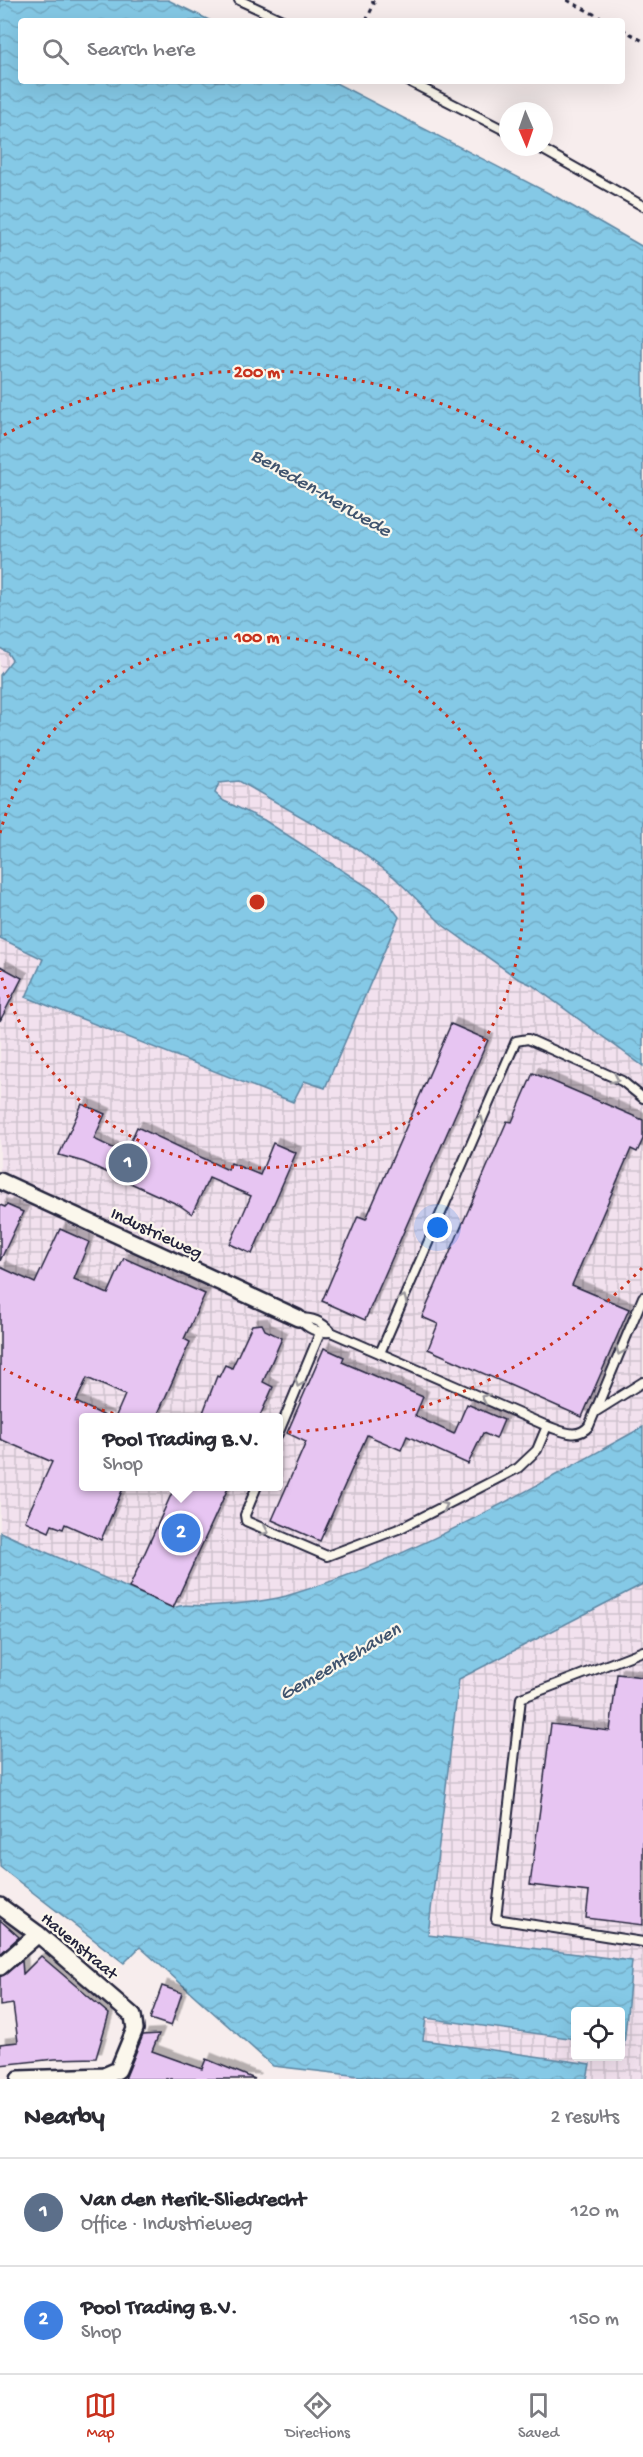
<!DOCTYPE html>
<meta charset="utf-8">
<style>
body{margin:0;font-family:"Gochi Hand",sans-serif;background:#f7f7f7;color:#2b2b33}
.controls{position:absolute;right:18px;bottom:18px;display:grid;overflow:hidden;border-radius:6px;box-shadow:0 6px 24px #0002}
.controls button{width:54px;height:54px;display:grid;place-items:center;padding:0;border:0;border-bottom:2px solid #e1e1e2;background:#fff;color:#2b2b33;font:30px sans-serif}
.compass{position:absolute;left:499px;top:102px;width:54px;height:54px;border-radius:50%;background:#fff;box-shadow:0 6px 24px #0002;rotate:178deg}
.you{position:absolute;left:438px;top:1228px;width:21px;height:21px;margin:-15px;border:4px solid #fff;border-radius:50%;background:#1a73e8;box-shadow:0 0 0 9px #1a73e833}
.badge{display:grid;place-items:center;width:39px;height:39px;border-radius:50%;background:#c8321e;color:#fff;font-size:20px;font-weight:700}
.pin{position:absolute;translate:-50% -50%;border:3px solid #fff;box-shadow:0 2px 6px #0006}
.popup{position:absolute;left:79px;top:1413px;width:204px;height:78px;box-sizing:border-box;display:grid;place-content:center;border-radius:6px;background:#fff;filter:drop-shadow(0 2px 4px #0005);font-size:20px;white-space:nowrap;color:#7c7c81}
.popup b{font-size:22px;color:#2b2b33}
.popup::after{content:'';position:absolute;left:50%;top:100%;margin-left:-12px;border:12px solid transparent;border-top-color:#fff}
.list{margin:0;padding:0;list-style:none}
h2{display:flex;justify-content:space-between;align-items:center;height:78px;margin:0;padding:0 24px;font-size:26px}
h2 small{font-size:20px;font-weight:400;color:#7c7c81}
.list li{display:grid;grid-template-columns:39px 1fr auto;gap:18px;align-items:center;box-sizing:border-box;height:108px;padding:0 24px;border-top:2px solid #e1e1e2}
.list b{display:block;font-size:22px;white-space:nowrap}
.list p{margin:0;font-size:20px;white-space:nowrap;color:#7c7c81}
.list em{font-size:20px;font-style:normal;color:#7c7c81}
.icon{flex:none;width:33px;height:33px;fill:none;stroke:currentColor;stroke-width:2;stroke-linecap:round;stroke-linejoin:round}
.map{position:relative;flex:none;width:643px;height:2079px;overflow:hidden}
.search{position:absolute;background:#fff;box-shadow:0 6px 24px #0002;left:18px;right:18px;top:18px;height:66px;display:flex;align-items:center;gap:15px;box-sizing:border-box;padding:0 21px;border-radius:6px;color:#7c7c81;font-size:22px}
.sheet{height:294px;background:#fff}
nav{display:flex;justify-content:space-around;align-items:center;box-sizing:border-box;height:84px;border-top:2px solid #e1e1e2;background:#fff;font-size:16px;color:#7c7c81}
nav a{display:grid;justify-items:center;gap:3px}
nav .on{color:#c8321e}
.map>svg:first-child{display:block}
</style>
<div class="map">
<svg width="643" height="2079" viewBox="0 0 643 2079">
<defs>
<pattern id="industrial-grid" width="8" height="8" patternUnits="userSpaceOnUse" patternTransform="scale(1.5)"><rect width="8" height="8" fill="#f2e1ee"/><path d="M0 4h8M4 0v8" fill="none" stroke="#cfc1cd"/></pattern>
<pattern id="water-waves" width="16" height="10" patternUnits="userSpaceOnUse" patternTransform="scale(1.5)"><rect width="16" height="10" fill="#85c9e6"/><path d="M0 5q4-4 8 0t8 0" fill="none" stroke="#73acc6"/></pattern>
<filter id="shadow"><feDropShadow dx="5.5" dy="-5.5" stdDeviation="0" flood-color="#0004"/></filter>
</defs>
<rect width="100%" height="100%" fill="#f7eded"/>
<filter id="ink" filterUnits="userSpaceOnUse"><feTurbulence type="fractalNoise" baseFrequency=".0167" numOctaves="2"/><feDisplacementMap in="SourceGraphic" scale="12" xChannelSelector="R" yChannelSelector="G"/><feConvolveMatrix kernelMatrix="1 2 1 2 8 2 1 2 1" color-interpolation-filters="sRGB"/></filter>
<g filter="url(#ink)">
<g fill="url(#industrial-grid)" fill-rule="evenodd">
<path d="M 0,598 L 643,1021 L 643,1443 L 311,1626 L 174,1638 L 0,1551 ZM 84,1418 L 278,1418 L 278,1486 L 84,1486 Z"/>
<path d="M 643,1561 L 643,2079 L 341,2079 L 447,1640 ZM 576,2012 L 620,2012 L 620,2056 L 576,2056 Z"/>
</g>
<g fill="url(#water-waves)" stroke="#5d86a2" stroke-width="1.5">
<polygon points="0,0 168,0 211,21 21,21 21,81 332,81 558,198 643,247 643,1066 532,985 517,978 444,926 394,877 356,848 239,781 219,783 215,793 224,801 264,820 385,898 399,917 325,1088 304,1081 293,1102 26,997 43,959 0,938 0,675 12,660 7,652 0,648"/>
<path d="M 643,1427 L 643,1584 L 459,1679 L 428,1935 L 632,1961 L 624,2046 L 621,2045 L 620,2012 L 576,2012 L 575,2039 L 426,2018 L 423,2040 L 590,2064 L 587,2079 L 386,2079 L 273,2066 L 140,1947 L 124,1963 L 0,1867 L 0,1532 L 173,1608 C 185,1603 193,1606 204,1606 C 232,1604 259,1603 286,1596 C 412,1559 528,1490 643,1427 Z"/>
</g>
<g fill="#e7c5f2" stroke="#22223b" stroke-width="1.5" filter="url(#shadow)">
<polygon points="0,966 22,978 0,1021"/>
<polygon points="451,1024 488,1040 365,1320 322,1301 358,1216 366,1219"/>
<polygon points="533,1073 643,1120 643,1139 637,1152 631,1149 572,1285 629,1309 582,1417 428,1349 438,1324 422,1317 507,1121 512,1122"/>
<polygon points="82,1104 105,1114 94,1139 125,1154 137,1127 228,1170 231,1163 260,1175 273,1143 296,1153 252,1254 230,1244 251,1196 209,1178 192,1214 179,1205 84,1162 59,1155"/>
<polygon points="0,1205 5,1207 7,1205 23,1212 0,1261"/>
<polygon points="60,1229 89,1242 74,1279 108,1294 124,1258 205,1294 184,1339 190,1342 156,1418 115,1418 125,1395 87,1378 76,1402 109,1418 84,1418 84,1486 124,1486 101,1540 65,1524 63,1529 52,1525 49,1532 25,1521 52,1462 0,1439 0,1267 35,1283"/>
<polygon points="262,1324 265,1330 282,1338 263,1382 273,1387 259,1418 201,1418 217,1376 219,1377 225,1365 232,1368 252,1325"/>
<polygon points="324,1348 344,1357 342,1362 423,1397 415,1416 454,1434 467,1404 504,1420 496,1439 483,1433 468,1464 407,1436 401,1450 367,1435 320,1541 272,1520 306,1442 287,1433"/>
<polygon points="175,1486 229,1486 173,1608 129,1588"/>
<polygon points="617,1674 643,1677 643,1925 586,1918 589,1892 530,1885 551,1724 610,1731"/>
<polygon points="0,1920 19,1937 0,1954"/>
<polygon points="41,1956 109,2014 96,2058 55,2059 0,2065 0,2044 18,2042 13,2004 0,2006 0,1977 22,1961 23,1974"/>
<polygon points="162,1986 182,1993 171,2026 150,2019"/>
<polygon points="159,2034 152,2051 202,2069 206,2059 255,2079 125,2079 143,2035"/>
</g>
<g fill="none" stroke-linecap="round" stroke-linejoin="round">
<defs>
<g id="service">
<polyline points="239,0 284,21"/>
<polyline points="408,81 508,132"/>
<polyline points="538,147 643,206"/>
<path d="M 298,1318 C 312,1318 322,1321 331,1332 C 317,1333 308,1329 298,1318 Z"/>
<path d="M 331,1332 L 547,1426 C 562,1431 577,1440 589,1426 L 643,1297"/>
<polyline points="380,1353 516,1041 528,1039 622,1081 643,1098"/>
<polyline points="595,1412 643,1382"/>
<polyline points="278,1434 320,1333"/>
<polyline points="257,1486 245,1515 246,1521 327,1556 401,1528 518,1468 537,1450 547,1426"/>
<polyline points="643,1651 521,1698 496,1919 643,1942"/>
</g>
<g id="minor">
<polyline points="0,1181 298,1318"/>
<polyline points="0,1906 38,1934 133,2016 135,2029 118,2070 104,2076 19,2079"/>
<polyline points="0,1967 38,1934"/>
</g>
</defs>
<use href="#service" stroke="#22223b" stroke-width="12"/>
<use href="#minor" stroke="#22223b" stroke-width="20"/>
<g stroke="#22223b" stroke-width="3" stroke-dasharray="4.5 4.5" stroke-linecap="butt">
<polyline points="567,0 607,21"/>
<polyline points="366,21 374,4 372,0"/>
<polyline points="622,29 643,41"/>
</g>
<use href="#service" stroke="#fbf7ec" stroke-width="8"/>
<use href="#minor" stroke="#fbf7ec" stroke-width="15"/>
</g>
<defs><path id="oneway-chevron" d="M-2-3.5L2.5 0L-2 3.5" fill="none" stroke-width="1.6" stroke-linecap="round" stroke-linejoin="round" transform="scale(1.5)"/></defs>
<g stroke="#99979c">
<use href="#oneway-chevron" transform="translate(615 1079) rotate(26)"/>
<use href="#oneway-chevron" transform="translate(480 1120) rotate(-67)"/>
<use href="#oneway-chevron" transform="translate(403 1299) rotate(-67)"/>
<use href="#oneway-chevron" transform="translate(620 1351) rotate(113)"/>
<use href="#oneway-chevron" transform="translate(299 1383) rotate(112)"/>
<use href="#oneway-chevron" transform="translate(485 1398) rotate(-157)"/>
<use href="#oneway-chevron" transform="translate(444 1506) rotate(-27)"/>
<use href="#oneway-chevron" transform="translate(265 1531) rotate(23)"/>
</g>
</g>
<g fill="none" stroke="#c8321e" stroke-width="3" stroke-dasharray="3 6">
<path d="M0 833A266 266 0 1 1 0 971"/>
<path d="M642 1268A531 531 0 0 1 4 1369M4 435A531 531 0 0 1 642 536"/>
</g>
<g text-anchor="middle" stroke-width="4.5" stroke-linejoin="round" paint-order="stroke">
<g font-size="18" fill="#22223b" stroke="#fbf7ec">
<text transform="translate(157 1232) rotate(25)" y="6">Industrieweg</text>
<text transform="translate(80 1945) rotate(40)" y="6">Havenstraat</text>
</g>
<g font-size="20" font-style="italic" fill="#40546e" stroke="#fbf7ec">
<text transform="translate(322 491) rotate(30)" y="7">Beneden-Merwede</text>
<text transform="translate(339 1660) rotate(-30)" y="7">Gemeentehaven</text>
</g>
</g>
<circle cx="257" cy="902" r="9" fill="#c8321e" stroke="#fbf7ec" stroke-width="3"/>
<g font-size="18" text-anchor="middle" font-weight="bold" fill="#c8321e" stroke="#fbf7ec" stroke-width="4.5" stroke-linejoin="round" paint-order="stroke">
<text x="257" y="377">200 m</text>
<text x="257" y="642">100 m</text>
</g>
</svg>
<div class="controls">
<button><svg class="icon" aria-label="locate" viewBox="0 0 24 24"><circle cx="12" cy="12" r="6"/><path d="M12 2v4M12 18v4M2 12h4M18 12h4"/></svg></button>
</div>
<svg class="compass" viewBox="-18 -18 36 36"><path d="M0-13l5 13h-10z" fill="#e53935"/><path d="M0 13l5-13h-10z" fill="#7c7c81"/></svg>
<div class="you"></div>
<div class="pin badge" style="left:128px;top:1163px;background:#5c6f8a">1</div>
<div class="pin badge" style="left:181px;top:1533px;background:#3f7fe0">2</div>
<div class="popup"><b>Pool Trading B.V.</b>Shop</div>
<div class="search"><svg class="icon" aria-label="search" viewBox="0 0 24 24"><circle cx="10" cy="10" r="6"/><path d="M15 15l6 6"/></svg>Search here</div>
</div>
<section class="sheet">
<h2>Nearby<small>2 results</small></h2>
<ul class="list">
<li><span class="badge" style="background:#5c6f8a">1</span><div><b>Van den Herik-Sliedrecht</b><p>Office · Industrieweg</p></div><em>120 m</em></li>
<li><span class="badge" style="background:#3f7fe0">2</span><div><b>Pool Trading B.V.</b><p>Shop</p></div><em>150 m</em></li>
</ul>
</section>
<nav>
<a class="on"><svg class="icon" aria-label="map" viewBox="0 0 24 24"><path d="M3 6l6-2 6 2 6-2v14l-6 2-6-2-6 2zM9 4v14M15 6v14"/></svg>Map</a>
<a><svg class="icon" aria-label="directions" viewBox="0 0 24 24"><path d="M12 3l9 9-9 9-9-9zM9 14v-3h6M13 9l2 2-2 2"/></svg>Directions</a>
<a><svg class="icon" aria-label="saved" viewBox="0 0 24 24"><path d="M7 4h10v16l-5-4-5 4z"/></svg>Saved</a>
</nav>
